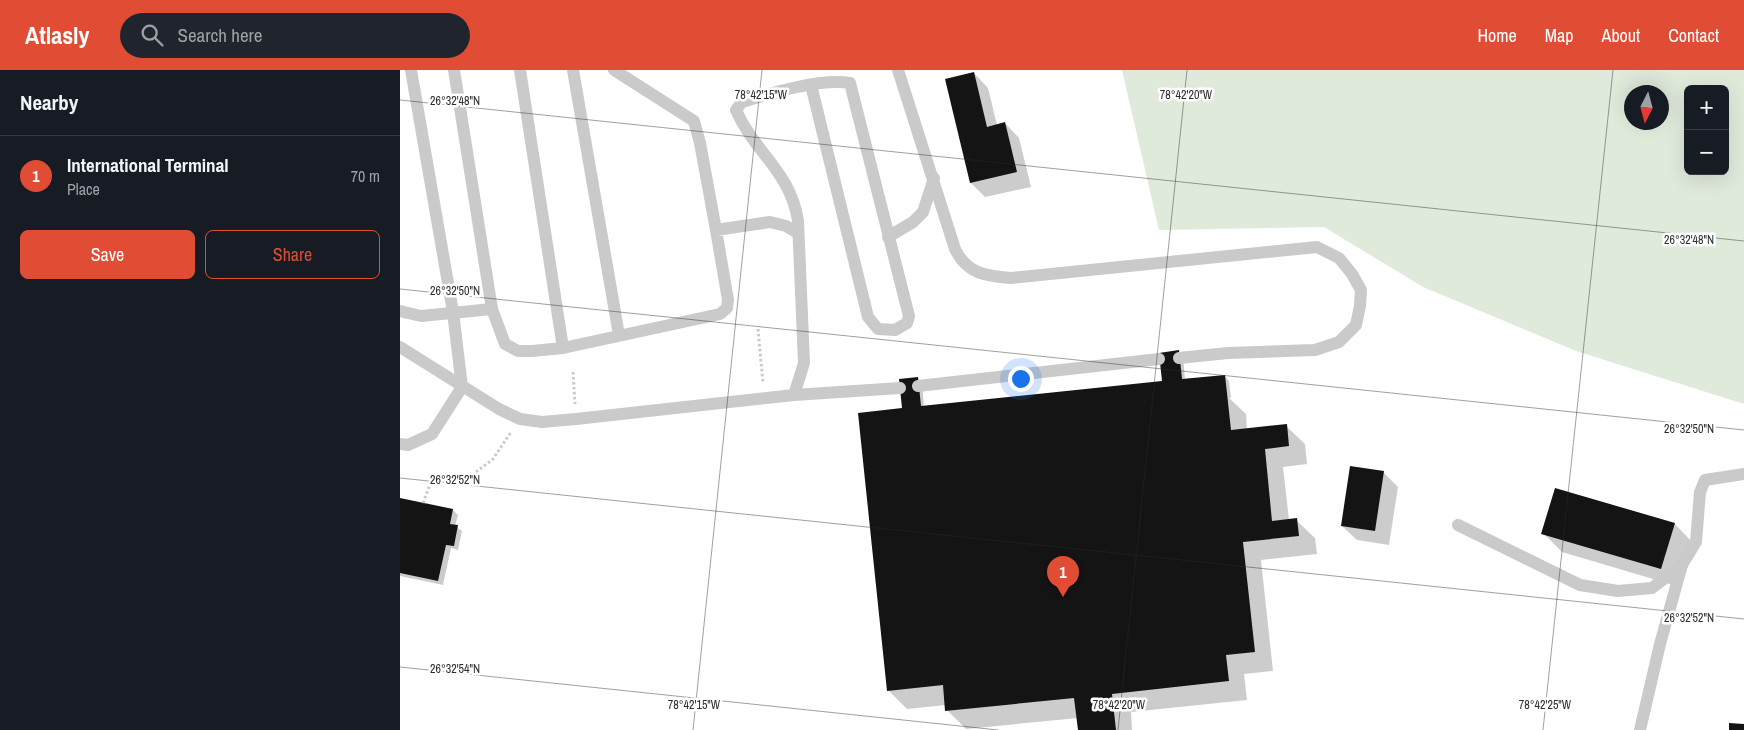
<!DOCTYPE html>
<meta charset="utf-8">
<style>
body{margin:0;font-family:"Archivo Narrow",sans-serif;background:#20242c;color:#f1f3f6}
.controls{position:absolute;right:15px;top:15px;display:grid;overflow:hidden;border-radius:8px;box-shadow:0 5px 20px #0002}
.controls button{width:45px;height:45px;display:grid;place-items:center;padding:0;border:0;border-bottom:1px solid #363941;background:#171b24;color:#f1f3f6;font:25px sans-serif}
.compass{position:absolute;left:1224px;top:15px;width:45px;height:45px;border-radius:50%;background:#171b24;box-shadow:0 5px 20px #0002;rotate:186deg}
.you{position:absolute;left:620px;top:308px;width:18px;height:18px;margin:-12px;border:4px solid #fff;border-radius:50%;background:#1a73e8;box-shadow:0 0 0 8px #1a73e833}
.badge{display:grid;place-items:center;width:32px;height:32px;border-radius:50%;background:#e04d34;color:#fff;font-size:16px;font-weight:700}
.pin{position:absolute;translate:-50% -41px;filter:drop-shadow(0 1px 2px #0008)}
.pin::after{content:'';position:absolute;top:26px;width:18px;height:15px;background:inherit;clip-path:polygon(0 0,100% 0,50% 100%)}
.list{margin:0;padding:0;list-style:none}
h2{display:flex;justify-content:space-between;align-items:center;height:65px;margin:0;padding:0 20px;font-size:21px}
h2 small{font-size:16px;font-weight:400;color:#9ea1a6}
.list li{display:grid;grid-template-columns:32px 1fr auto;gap:15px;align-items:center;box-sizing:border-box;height:80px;padding:0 20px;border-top:1px solid #363941}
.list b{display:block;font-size:19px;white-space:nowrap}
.list p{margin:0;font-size:16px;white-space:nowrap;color:#9ea1a6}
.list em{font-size:16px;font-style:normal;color:#9ea1a6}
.actions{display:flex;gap:10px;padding:15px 20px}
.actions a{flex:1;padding:11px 0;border:1px solid #e04d34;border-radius:8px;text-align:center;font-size:18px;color:#e04d34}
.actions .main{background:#e04d34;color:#fff}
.icon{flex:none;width:28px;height:28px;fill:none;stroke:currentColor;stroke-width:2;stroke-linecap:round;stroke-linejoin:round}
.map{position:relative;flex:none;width:1344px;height:660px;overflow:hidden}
header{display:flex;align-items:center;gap:30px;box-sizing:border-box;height:70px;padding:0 25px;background:#e04d34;color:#fff}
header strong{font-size:24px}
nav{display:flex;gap:28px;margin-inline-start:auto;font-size:18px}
.search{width:350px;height:45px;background:#20242c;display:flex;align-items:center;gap:12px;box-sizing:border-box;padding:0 18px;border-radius:28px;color:#9ea1a6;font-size:19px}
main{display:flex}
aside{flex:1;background:#171b24}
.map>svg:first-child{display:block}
</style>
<header>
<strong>Atlasly</strong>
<div class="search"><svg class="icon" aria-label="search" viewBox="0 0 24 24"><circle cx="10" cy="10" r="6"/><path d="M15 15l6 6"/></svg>Search here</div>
<nav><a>Home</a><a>Map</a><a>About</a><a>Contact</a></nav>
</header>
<main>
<aside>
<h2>Nearby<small></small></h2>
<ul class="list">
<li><span class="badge">1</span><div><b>International Terminal</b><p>Place</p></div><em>70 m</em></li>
</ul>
<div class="actions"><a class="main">Save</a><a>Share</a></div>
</aside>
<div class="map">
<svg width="1344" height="660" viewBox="0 0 1344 660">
<rect width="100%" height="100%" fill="#fff"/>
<path fill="#e0eadb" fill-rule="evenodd" d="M 722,0 L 1344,0 L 1344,334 L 1176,281 L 1023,217 L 924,157 L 759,160 ZM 1288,19 L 1325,19 L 1325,101 L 1288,101 ZM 1232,22 L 1262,22 L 1262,52 L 1232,52 Z"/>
<g fill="#0003">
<polygon points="574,3 588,18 597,55 605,53 619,68 631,117 585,127 571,113"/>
<polygon points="783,286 785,310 825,306 829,311 831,328 829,328 846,344 847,360 886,356 905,374 907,394 883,397 889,450 896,450 915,468 917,484 861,490 873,601 844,604 847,630 731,642 732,660 679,660 678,648 566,659 547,640 546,635 507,639 488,620 504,339 517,309 522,313 524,337 763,312"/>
<polygon points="983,402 998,417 989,475 957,470 942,456"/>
<polygon points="0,429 53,440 58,445 55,456 62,461 58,480 51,478 43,515 0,506"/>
<polygon points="1275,454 1293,473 1280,517 1162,482 1143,463"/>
</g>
<g fill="#141414">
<polygon points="574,2 587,57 605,52 617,102 570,113 545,9"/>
<polygon points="779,280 782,309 825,305 831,360 887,354 889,376 865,379 872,451 897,448 899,466 843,472 855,582 826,585 829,611 712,624 716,660 678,660 674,628 545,641 543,615 487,621 458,343 502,338 499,309 518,307 521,336 762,311 759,283"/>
<polygon points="950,396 984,401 975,461 941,456"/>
<polygon points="1155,418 1275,453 1261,499 1141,464"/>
<polygon points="0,428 53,439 50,454 58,455 54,476 46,475 38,511 0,503"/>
<polygon points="1329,653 1344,654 1344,660 1329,660"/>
</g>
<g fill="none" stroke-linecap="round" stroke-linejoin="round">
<g stroke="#cacaca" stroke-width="3" stroke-dasharray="2.5 2.5" stroke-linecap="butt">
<polyline points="358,259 363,313"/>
<polyline points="173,302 175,334"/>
<polyline points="23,433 31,412 67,409 93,389 111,362"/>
</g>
<g stroke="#cacaca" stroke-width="12">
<polyline points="54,0 92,239"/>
<polyline points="120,0 163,278"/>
<polyline points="173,0 219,265"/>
<polyline points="214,0 294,51 300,73 316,160"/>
<path d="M 498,0 L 555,179 C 567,204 586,206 611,208 L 917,177 L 939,188 L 952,204 L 961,220 L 960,236 L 956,255 L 939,272 L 915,280 L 828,283 L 779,288"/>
<polyline points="488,167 513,152 523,142 534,108"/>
<polyline points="0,241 21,246 92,239 105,274 118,281 132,281 163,278 320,244 327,238 328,230 316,160 370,152 386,156 398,163"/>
<polyline points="0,277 99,339 120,349 142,352 176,349 394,325 500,318"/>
<polyline points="518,316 759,289"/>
<path d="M 394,325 L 404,293 L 398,151 C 391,102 354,82 336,40 L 342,32 C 371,23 421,8 450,13 L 509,246 L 507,253 L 495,260 L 478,259 L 468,247 L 411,15"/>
<polyline points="0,374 8,375 32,364 62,317 53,242 11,0"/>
<polyline points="1058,455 1180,515 1218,521 1252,518 1282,495 1296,472 1300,422 1305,410 1344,404"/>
<polyline points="1240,660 1260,574 1282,495"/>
</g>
</g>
<path fill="none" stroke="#2d2d2d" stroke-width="1" stroke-opacity="0.45" d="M 0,30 L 1344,171M 0,219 L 1344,360M 0,408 L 1344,549M 0,597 L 598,660M 293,660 L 362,0M 718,660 L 787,0M 1143,660 L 1213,0"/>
<g font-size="12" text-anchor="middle" fill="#2d2d2d" stroke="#fff" stroke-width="5" stroke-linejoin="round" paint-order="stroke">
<text x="361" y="29">78°42'15"W</text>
<text x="786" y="29">78°42'20"W</text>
<text x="55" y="35">26°32'48"N</text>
<text x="1289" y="174">26°32'48"N</text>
<text x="55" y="225">26°32'50"N</text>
<text x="1289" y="363">26°32'50"N</text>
<text x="55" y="414">26°32'52"N</text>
<text x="1289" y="552">26°32'52"N</text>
<text x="55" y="603">26°32'54"N</text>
<text x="294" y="639">78°42'15"W</text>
<text x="719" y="639">78°42'20"W</text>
<text x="1145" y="639">78°42'25"W</text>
</g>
</svg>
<div class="controls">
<button>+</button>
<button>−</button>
</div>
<svg class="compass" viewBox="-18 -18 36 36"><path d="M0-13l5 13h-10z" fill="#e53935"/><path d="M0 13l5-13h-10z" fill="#9ea1a6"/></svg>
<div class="you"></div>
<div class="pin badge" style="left:663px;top:527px">1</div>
</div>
</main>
